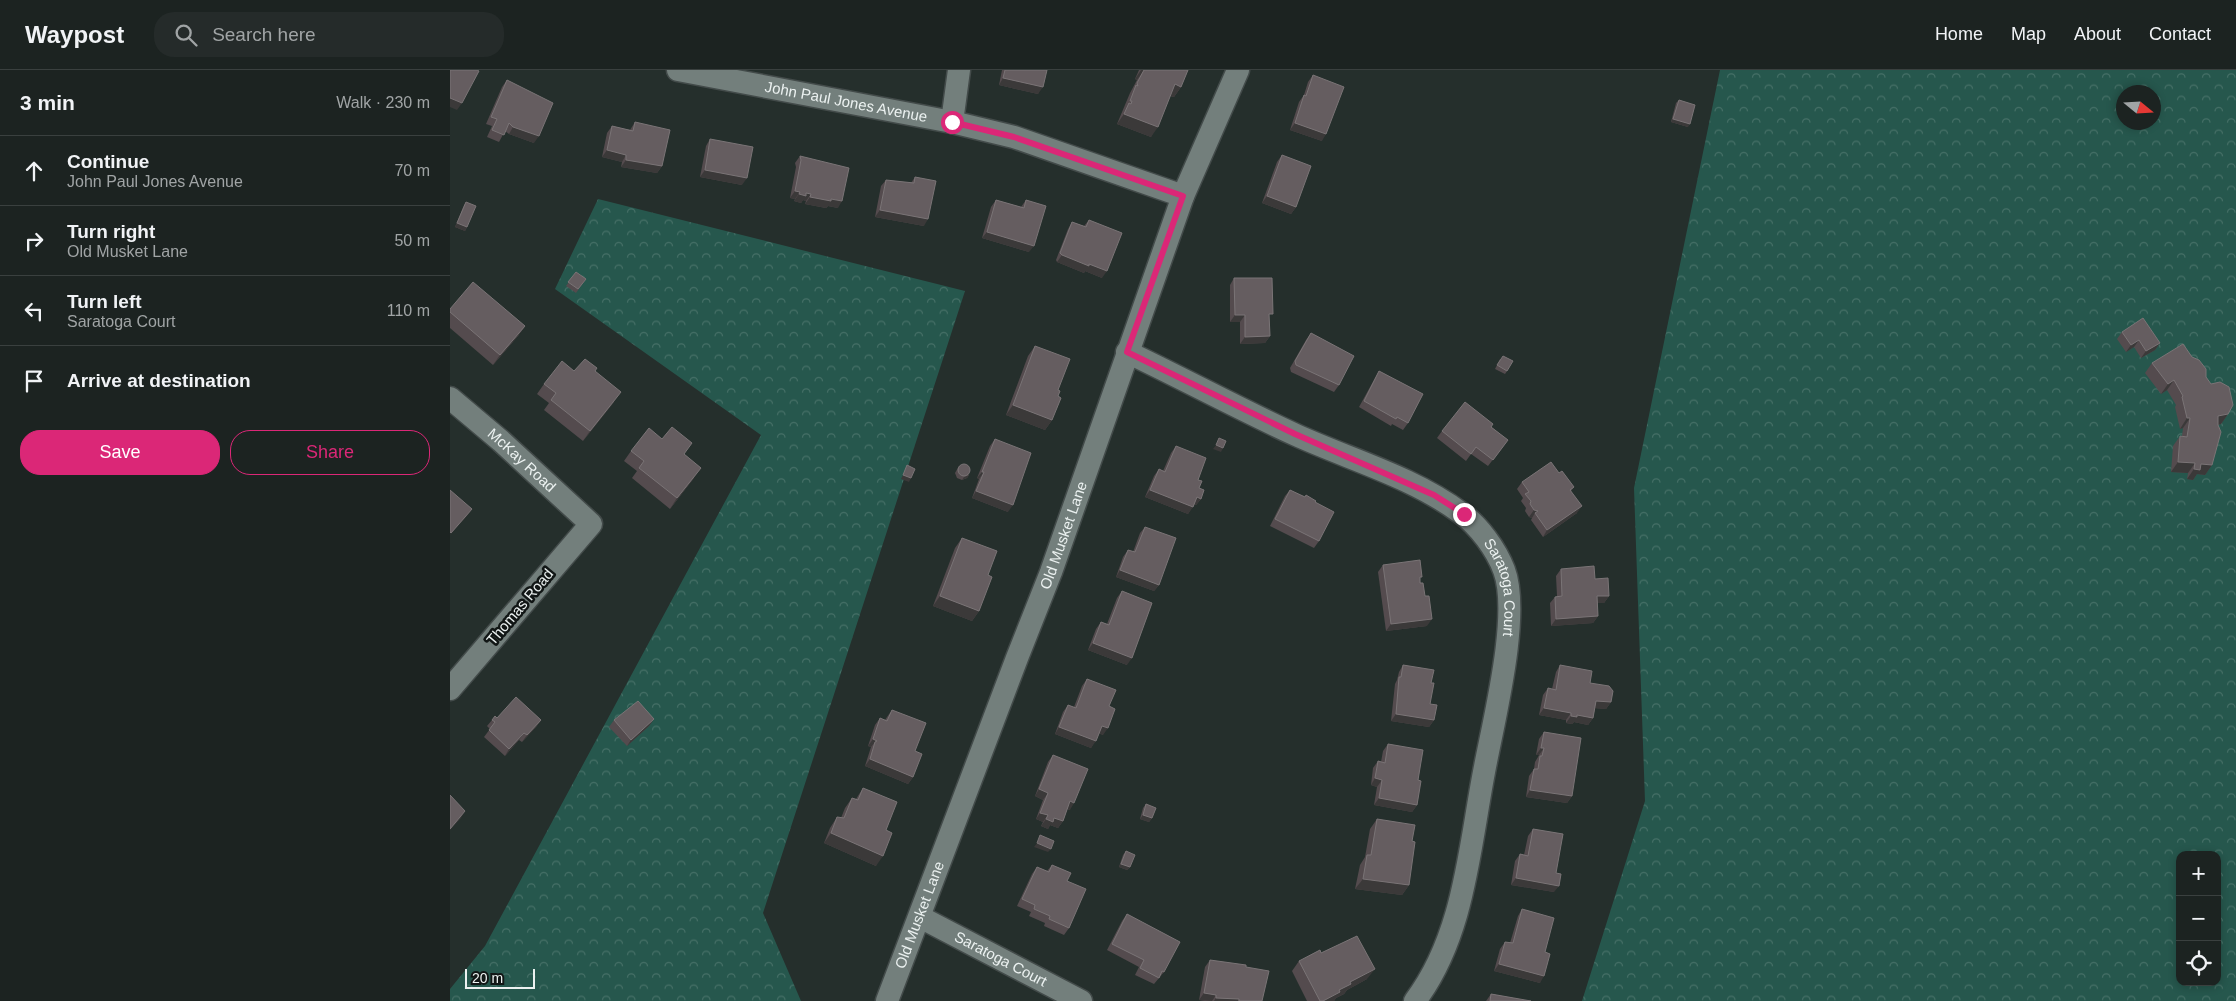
<!DOCTYPE html>
<meta charset="utf-8">
<style>
body{margin:0;font-family:Helvetica,sans-serif;background:#252b2a;color:#f1f3f6}
.controls{position:absolute;right:15px;bottom:15px;display:grid;overflow:hidden;border-radius:10px;box-shadow:0 2px 8px #0003}
.controls button{width:45px;height:45px;display:grid;place-items:center;padding:0;border:0;border-bottom:1px solid #3a403f;background:#1c2321;color:#f1f3f6;font:25px sans-serif}
.compass{position:absolute;left:1666px;top:15px;width:45px;height:45px;border-radius:50%;background:#1c2321;box-shadow:0 2px 8px #0003;rotate:108deg}
.scale{position:absolute;left:15px;bottom:12px;width:70px;box-sizing:border-box;padding-left:5px;border:2px solid #ebf1f0;border-top:0;font-size:14px;line-height:18px;white-space:nowrap;color:#ebf1f0;-webkit-text-stroke:4px #111615;paint-order:stroke}
.stop{position:absolute;width:15px;height:15px;margin:-11px;border:4px solid #db2777;border-radius:50%;background:#fff}
.stop.end{background:#db2777;border-color:#fff;box-shadow:0 1px 5px #0008}
.list{margin:0;padding:0;list-style:none}
h2{display:flex;justify-content:space-between;align-items:center;height:65px;margin:0;padding:0 20px;font-size:21px}
h2 small{font-size:16px;font-weight:400;color:#a0a4a5}
.list li{display:grid;grid-template-columns:32px 1fr auto;gap:15px;align-items:center;box-sizing:border-box;height:70px;padding:0 20px;border-top:1px solid #3a403f}
.list b{display:block;font-size:19px;white-space:nowrap}
.list p{margin:0;font-size:16px;white-space:nowrap;color:#a0a4a5}
.list em{font-size:16px;font-style:normal;color:#a0a4a5}
.actions{display:flex;gap:10px;padding:15px 20px}
.actions a{flex:1;padding:11px 0;border:1px solid #db2777;border-radius:20px;text-align:center;font-size:18px;color:#db2777}
.actions .main{background:#db2777;color:#fff}
.icon{flex:none;width:28px;height:28px;fill:none;stroke:currentColor;stroke-width:2;stroke-linecap:round;stroke-linejoin:round}
.map{position:relative;flex:none;width:1786px;height:931px;overflow:hidden}
header{display:flex;align-items:center;gap:30px;box-sizing:border-box;height:70px;padding:0 25px;background:#1c2321;border-bottom:1px solid #3a403f}
header strong{font-size:24px}
nav{display:flex;gap:28px;margin-inline-start:auto;font-size:18px}
.search{width:350px;height:45px;background:#252b2a;display:flex;align-items:center;gap:12px;box-sizing:border-box;padding:0 18px;border-radius:20px;color:#a0a4a5;font-size:19px}
main{display:flex}
aside{flex:1;background:#1c2321}
.map>svg:first-child{display:block}
</style>
<header>
<strong>Waypost</strong>
<div class="search"><svg class="icon" aria-label="search" viewBox="0 0 24 24"><circle cx="10" cy="10" r="6"/><path d="M15 15l6 6"/></svg>Search here</div>
<nav><a>Home</a><a>Map</a><a>About</a><a>Contact</a></nav>
</header>
<main>
<aside>
<h2>3 min<small>Walk · 230 m</small></h2>
<ul class="list">
<li><svg class="icon" aria-label="ahead" viewBox="0 0 24 24"><path d="M12 20V5M6 11l6-6 6 6"/></svg><div><b>Continue</b><p>John Paul Jones Avenue</p></div><em>70 m</em></li>
<li><svg class="icon" aria-label="right" viewBox="0 0 24 24"><path d="M7 20v-9h11M14 6l5 5-5 5"/></svg><div><b>Turn right</b><p>Old Musket Lane</p></div><em>50 m</em></li>
<li><svg class="icon" aria-label="left" viewBox="0 0 24 24"><path d="M17 20v-9H6M10 6l-5 5 5 5"/></svg><div><b>Turn left</b><p>Saratoga Court</p></div><em>110 m</em></li>
<li><svg class="icon" aria-label="arrive" viewBox="0 0 24 24"><path d="M6 21V4h12l-3 4 3 4H6"/></svg><div><b>Arrive at destination</b></div></li>
</ul>
<div class="actions"><a class="main">Save</a><a>Share</a></div>
</aside>
<div class="map">
<svg width="1786" height="931" viewBox="0 0 1786 931">
<defs>
<pattern id="forest-crowns" width="20" height="18" patternUnits="userSpaceOnUse" patternTransform="scale(1.25)"><rect width="20" height="18" fill="#26574d"/><path d="M2 6a3 3 0 1 1 6 0M12 15a3 3 0 1 1 6 0" fill="none" stroke="#467067"/></pattern>
</defs>
<rect width="100%" height="100%" fill="#252f2c"/>
<g fill="url(#forest-crowns)" fill-rule="evenodd">
<path d="M 1270,0 L 1786,0 L 1786,931 L 1132,931 L 1195,731 L 1184,418 ZM 1674,22 L 1704,22 L 1704,52 L 1674,52 ZM 1730,785 L 1767,785 L 1767,912 L 1730,912 Z"/>
<polygon points="148,129 515,221 313,843 351,931 0,931 0,919 35,876 311,365 105,219"/>
</g>
<g fill="none" stroke-linecap="round" stroke-linejoin="round">
<defs>
<g id="minor">
<path id="s1" d="M 228,0 L 502,52 L 564,67 L 733,126"/>
<polyline points="502,52 509,0"/>
<path id="s2" d="M 677,282 C 734,309 789,339 846,365 C 901,390 963,407 1011,443 C 1029,456 1046,479 1054,500 C 1071,545 1043,653 1034,702 C 1019,780 1014,866 965,931"/>
<path id="s3" d="M 0,328 L 51,371 L 141,454 L 0,619"/>
<path id="s4" d="M 470,847 L 631,931"/>
<path id="s5" d="M 437,931 L 567,588 L 601,502 L 733,126 L 788,0"/>
</g>
</defs>
<use href="#minor" stroke="#434b4a" stroke-width="25"/>
<use href="#minor" stroke="#737f7c" stroke-width="22"/>
</g>
<g fill="#544b4e">
<polygon points="552,0 597,0 588,24 549,15"/>
<polygon points="689,0 738,0 731,17 724,27 720,26 701,67 667,54 680,23 687,10 685,9"/>
<polygon points="863,5 872,71 840,60 849,32 854,25 858,12"/>
<polygon points="57,10 84,73 59,64 55,61 49,72 37,67 42,56 36,54 52,17"/>
<polygon points="1229,30 1238,57 1221,52 1226,33"/>
<polygon points="185,52 212,96 207,103 171,97 172,92 152,87 157,63 162,56 180,60"/>
<polygon points="260,69 292,115 250,107 256,76"/>
<polygon points="832,85 846,137 841,144 812,133 827,92"/>
<polygon points="350,86 388,138 378,136 376,138 355,134 356,131 353,130 351,133 344,131 345,129 340,128 346,97 345,93"/>
<polygon points="465,107 474,156 425,147 431,116 436,110 461,113"/>
<polygon points="546,130 571,137 576,130 579,182 532,168 541,137"/>
<polygon points="16,132 17,157 15,161 5,157 14,135"/>
<polygon points="639,150 652,208 635,201 634,203 607,192 606,190 618,159 622,152 634,156"/>
<polygon points="126,202 136,209 126,223 116,216"/>
<polygon points="784,208 820,266 815,273 790,274 790,252 780,252 780,215"/>
<polygon points="0,239 75,256 68,266 43,295 0,258"/>
<polygon points="1672,262 1710,273 1705,280 1691,288 1684,277 1676,282 1667,269"/>
<polygon points="861,263 889,315 884,322 841,302 840,298 856,270"/>
<polygon points="585,276 608,320 608,326 602,350 595,360 556,345 578,286"/>
<polygon points="1050,289 1057,301 1055,304 1045,299"/>
<polygon points="1702,293 1756,307 1778,344 1771,354 1768,355 1762,395 1755,405 1747,404 1743,410 1737,409 1738,403 1721,402 1723,376 1730,366 1732,366 1733,358 1730,359 1725,337 1726,335 1717,320 1711,324 1695,303"/>
<polygon points="124,301 145,301 164,332 133,371 94,340 99,333 87,324 94,314"/>
<polygon points="929,301 958,353 953,360 942,354 941,356 909,337 925,308"/>
<polygon points="1041,357 1058,370 1038,396 1021,384 1016,391 987,368 992,361"/>
<polygon points="212,369 234,385 244,408 220,439 182,408 187,401 174,391 181,381"/>
<polygon points="545,369 558,442 522,428 529,409 527,408 540,376"/>
<polygon points="726,376 748,410 749,418 751,429 746,435 744,434 738,444 695,427 704,406 709,399 713,401 721,383"/>
<polygon points="509,396 519,405 517,408 512,410 507,408 505,403"/>
<polygon points="1109,403 1124,417 1121,421 1127,443 1093,467 1081,450 1082,448 1079,447 1075,441 1076,438 1071,431 1073,428 1067,419 1072,412"/>
<polygon points="840,420 865,432 869,471 864,478 820,456 835,426"/>
<polygon points="695,457 709,515 704,521 666,507 673,487 678,480 683,482 690,463"/>
<polygon points="512,468 538,505 529,541 522,551 483,536 505,478"/>
<polygon points="933,495 970,510 977,556 936,561 928,502"/>
<polygon points="1111,499 1145,509 1159,526 1154,533 1147,533 1148,546 1143,553 1101,556 1100,533 1105,527 1107,526 1106,506"/>
<polygon points="672,521 677,595 638,580 646,559 651,552 657,554 667,528"/>
<polygon points="953,595 981,613 980,634 984,650 979,657 941,651 945,614 947,610 949,602"/>
<polygon points="1110,595 1140,613 1161,632 1156,639 1145,638 1143,648 1138,655 1124,652 1122,654 1116,653 1116,650 1089,645 1093,625 1098,618 1102,619 1106,602"/>
<polygon points="637,609 659,636 653,665 649,663 641,678 605,664 613,642 618,635 624,637 632,616"/>
<polygon points="442,640 465,681 463,707 458,714 415,696 421,677 418,676 425,655 430,648 435,650 437,647"/>
<polygon points="47,648 91,650 86,657 72,672 69,670 55,686 34,667 40,659 37,656 42,650"/>
<polygon points="204,649 199,656 177,676 159,657 164,650"/>
<polygon points="1094,662 1122,726 1117,733 1076,727 1079,706 1084,699 1085,692 1088,687 1089,685 1086,685 1089,669"/>
<polygon points="938,674 968,710 967,735 962,742 924,735 927,717 921,715 923,698 928,691 931,692 933,681"/>
<polygon points="603,685 620,740 617,739 613,751 608,758 600,755 598,759 591,756 593,752 586,749 593,730 585,726 598,692"/>
<polygon points="413,718 436,760 426,796 374,773 380,758 387,747 391,748 395,738 402,728 406,729"/>
<polygon points="696,734 702,748 699,752 690,749 693,738"/>
<polygon points="927,749 962,771 959,815 952,825 905,819 910,795 915,787 920,759"/>
<polygon points="1083,759 1106,803 1104,822 1061,815 1065,791 1070,784 1074,785 1078,766"/>
<polygon points="676,781 680,797 677,800 669,797 673,785"/>
<polygon points="602,795 617,811 619,858 614,865 594,856 595,853 579,846 581,842 567,836 582,804 587,797 597,801"/>
<polygon points="1072,839 1095,882 1090,913 1044,901 1050,879 1055,872 1060,873 1068,846"/>
<polygon points="677,844 714,902 704,914 685,905 689,897 657,880 672,851"/>
<polygon points="871,883 917,909 897,920 894,924 886,928 884,931 857,931 842,901 849,891"/>
<polygon points="760,890 796,897 812,931 755,931 749,930 755,897"/>
<polygon points="1041,924 1081,931 1036,931"/>
</g>
<g fill="#3b3939">
<polygon points="691,0 694,0 687,10 685,9"/>
<polygon points="553,8 593,17 588,24 549,15"/>
<polygon points="725,14 731,17 724,27 718,25"/>
<polygon points="0,28 12,33 7,40 0,37"/>
<polygon points="674,44 708,57 701,67 667,54"/>
<polygon points="1223,49 1240,54 1238,57 1221,52"/>
<polygon points="845,53 876,64 872,71 840,60"/>
<polygon points="63,57 89,66 84,73 59,64"/>
<polygon points="157,80 176,85 172,92 152,87"/>
<polygon points="176,90 212,96 207,103 171,97"/>
<polygon points="255,100 297,108 292,115 250,107"/>
<polygon points="345,121 350,122 345,129 340,128"/>
<polygon points="356,123 361,124 356,131 353,130 351,133 344,131 349,124"/>
<polygon points="817,126 846,137 841,144 812,133"/>
<polygon points="360,127 381,129 392,131 388,138 378,136 376,138 355,134"/>
<polygon points="430,140 478,149 474,156 425,147"/>
<polygon points="7,153 17,157 15,161 5,157"/>
<polygon points="537,162 584,176 579,182 532,168"/>
<polygon points="612,185 639,194 657,201 652,208 635,201 634,203 607,192"/>
<polygon points="785,245 795,245 790,252 780,252"/>
<polygon points="75,256 68,266 43,295 50,285"/>
<polygon points="820,266 815,273 790,274 795,267"/>
<polygon points="1689,270 1684,277 1676,282 1681,275"/>
<polygon points="1710,273 1705,280 1691,288 1696,281"/>
<polygon points="1724,310 1717,320 1711,324 1718,314"/>
<polygon points="171,322 164,332 133,371 140,361"/>
<polygon points="563,335 602,350 595,360 556,345"/>
<polygon points="1778,344 1771,354 1761,356 1768,346"/>
<polygon points="1737,348 1740,348 1733,358 1730,359"/>
<polygon points="766,375 773,378 771,382 763,379"/>
<polygon points="1728,392 1745,393 1738,403 1721,402"/>
<polygon points="1751,394 1762,395 1755,405 1747,404 1743,410 1737,409 1744,399"/>
<polygon points="251,398 244,408 220,439 227,428"/>
<polygon points="532,402 534,402 529,409 527,408"/>
<polygon points="453,405 461,408 459,412 451,409"/>
<polygon points="519,405 517,408 512,410 514,407"/>
<polygon points="700,420 743,437 738,444 695,427"/>
<polygon points="526,421 563,435 558,442 522,428"/>
<polygon points="747,427 751,429 746,435 742,434"/>
<polygon points="1132,436 1127,443 1093,467 1097,460"/>
<polygon points="22,439 17,446 0,465 1,463"/>
<polygon points="1084,440 1088,441 1085,443 1082,448 1079,447"/>
<polygon points="670,500 709,515 704,521 666,507"/>
<polygon points="490,526 529,541 522,551 483,536"/>
<polygon points="1147,526 1159,526 1154,533 1142,533"/>
<polygon points="1148,546 1143,553 1101,556 1106,549"/>
<polygon points="982,549 977,556 936,561 941,554"/>
<polygon points="643,573 682,588 677,595 638,580"/>
<polygon points="1146,631 1161,632 1156,639 1141,638"/>
<polygon points="1094,638 1121,643 1116,650 1089,645"/>
<polygon points="946,644 984,650 979,657 941,651"/>
<polygon points="1127,645 1143,648 1138,655 1124,652 1122,654 1116,653 1121,646"/>
<polygon points="204,649 199,656 177,676 181,670"/>
<polygon points="91,650 86,657 72,672 77,665"/>
<polygon points="652,656 658,658 653,665 647,663"/>
<polygon points="609,657 646,671 641,678 605,664"/>
<polygon points="74,663 69,670 55,686 59,679"/>
<polygon points="423,669 427,671 425,672 421,677 418,676"/>
<polygon points="1091,678 1094,678 1089,685 1086,685"/>
<polygon points="420,689 463,707 458,714 415,696"/>
<polygon points="925,708 932,710 927,717 921,715"/>
<polygon points="589,719 598,723 593,730 585,726"/>
<polygon points="1080,720 1122,726 1117,733 1076,727"/>
<polygon points="929,728 967,735 962,742 924,735"/>
<polygon points="620,731 624,733 620,740 616,738"/>
<polygon points="15,741 11,748 0,760 0,759"/>
<polygon points="590,743 598,745 593,752 586,749"/>
<polygon points="693,745 702,748 699,752 690,749"/>
<polygon points="604,748 613,751 608,758 600,755 598,759 591,756 596,749"/>
<polygon points="381,763 433,786 426,796 374,773"/>
<polygon points="587,773 601,779 598,782 584,777"/>
<polygon points="671,794 680,797 677,800 669,797"/>
<polygon points="1066,808 1109,816 1104,822 1061,815"/>
<polygon points="913,809 959,815 952,825 905,819"/>
<polygon points="1049,894 1094,906 1090,913 1044,901"/>
<polygon points="925,899 917,909 897,920 894,924 886,928 884,931 873,931 889,920 900,912"/>
<polygon points="754,923 766,925 762,931 749,930"/>
<polygon points="766,928 789,929 788,931 764,931"/>
</g>
<g fill="#655d60" stroke="#7a7476">
<polygon points="0,0 27,0 29,1 12,33 0,28"/>
<polygon points="555,0 597,0 593,17 553,8"/>
<polygon points="694,0 738,0 731,17 725,14 708,57 674,44 679,33 681,34 682,31 680,31 686,15 688,16 687,13"/>
<polygon points="863,5 894,17 876,64 845,53 854,25 856,26"/>
<polygon points="57,10 103,33 89,66 63,57 59,53 54,65 42,60 47,49 41,47"/>
<polygon points="1229,30 1245,35 1240,54 1223,49"/>
<polygon points="185,52 220,60 212,96 176,90 176,85 157,80 162,56 183,61"/>
<polygon points="260,69 303,77 297,108 255,100"/>
<polygon points="832,85 861,96 846,137 817,126"/>
<polygon points="350,86 399,98 392,131 381,129 381,131 360,127 361,124 356,123 356,126 349,124 350,122 345,121 351,90"/>
<polygon points="465,107 486,111 478,149 430,140 436,110 464,113"/>
<polygon points="546,130 574,138 576,130 596,136 584,176 537,162"/>
<polygon points="16,132 26,136 17,157 7,153"/>
<polygon points="639,150 672,163 657,201 639,194 639,196 612,185 610,183 622,152 636,157"/>
<polygon points="126,202 136,209 128,219 118,212"/>
<polygon points="784,208 822,208 823,244 819,244 820,266 795,267 795,245 785,245"/>
<polygon points="23,212 75,256 50,285 0,242 0,239"/>
<polygon points="1693,248 1710,273 1696,281 1689,270 1681,275 1672,262"/>
<polygon points="861,263 904,286 889,315 846,295 845,291"/>
<polygon points="1733,274 1742,287 1749,290 1756,299 1756,307 1761,314 1770,312 1779,317 1783,335 1778,344 1768,346 1768,355 1771,362 1762,395 1751,394 1750,400 1744,399 1745,393 1728,392 1730,366 1737,367 1740,348 1737,348 1732,327 1733,326 1724,310 1718,314 1702,293"/>
<polygon points="585,276 620,289 608,320 610,321 608,326 611,328 602,350 563,335"/>
<polygon points="1053,286 1063,291 1057,301 1047,295"/>
<polygon points="135,289 147,298 145,301 171,322 140,361 101,330 106,323 94,314 112,291 124,301"/>
<polygon points="929,301 973,324 958,353 947,347 946,349 914,331"/>
<polygon points="1015,332 1043,354 1041,357 1058,370 1043,390 1026,377 1021,384 992,361"/>
<polygon points="222,357 242,373 234,384 251,398 227,428 189,398 194,391 181,381 199,358 212,369"/>
<polygon points="769,368 776,371 773,378 766,375"/>
<polygon points="545,369 581,383 563,435 526,421 534,402 532,402"/>
<polygon points="726,376 756,388 748,410 752,411 749,418 754,420 751,429 747,427 743,437 700,420 709,399 715,402"/>
<polygon points="1101,392 1109,403 1112,401 1124,417 1120,420 1132,436 1097,460 1085,443 1088,441 1084,440 1080,434 1081,431 1075,424 1079,422 1072,412"/>
<circle cx="514" cy="400" r="6"/>
<polygon points="457,395 465,399 461,408 453,405"/>
<polygon points="0,420 22,439 1,463 0,462"/>
<polygon points="840,420 855,427 856,425 866,431 865,432 884,442 869,471 825,449"/>
<polygon points="695,457 726,468 709,515 670,500 678,480 685,482"/>
<polygon points="512,468 547,481 538,505 542,507 529,541 490,526"/>
<polygon points="970,490 972,507 970,507 970,513 973,513 975,526 979,526 982,549 941,554 933,495"/>
<polygon points="1144,496 1145,509 1158,508 1159,526 1147,526 1148,546 1106,549 1105,527 1112,526 1111,499"/>
<polygon points="672,521 702,533 682,588 643,573 651,552 659,555"/>
<polygon points="953,595 984,600 981,613 984,613 980,634 987,635 984,650 946,644 949,607 951,607"/>
<polygon points="1110,595 1142,601 1140,613 1159,616 1163,621 1161,632 1146,631 1143,648 1127,645 1127,647 1121,646 1121,643 1094,638 1098,618 1106,620"/>
<polygon points="637,609 666,620 659,636 665,639 658,658 652,656 646,671 609,657 618,635 626,638"/>
<polygon points="66,627 91,650 77,665 74,663 59,679 39,660 45,652 42,650 45,646 47,648"/>
<polygon points="188,631 204,649 181,670 164,650"/>
<polygon points="442,640 476,653 465,681 472,684 463,707 420,689 425,672 427,671 423,669 430,648 437,651"/>
<polygon points="1094,662 1131,668 1122,726 1080,720 1084,699 1088,699 1090,686 1092,686 1094,678 1091,678"/>
<polygon points="938,674 973,680 968,710 971,711 967,735 929,728 932,710 925,708 928,691 935,693"/>
<polygon points="603,685 638,699 624,733 620,731 613,751 604,748 603,752 596,749 598,745 590,743 598,723 589,719"/>
<polygon points="413,718 447,732 436,760 442,763 433,786 381,763 387,747 394,748 402,728 408,730"/>
<polygon points="0,725 15,741 0,759"/>
<polygon points="696,734 706,738 702,748 693,745"/>
<polygon points="927,749 965,755 962,771 965,772 959,815 913,809 917,785 921,785"/>
<polygon points="1083,759 1113,764 1106,803 1111,804 1109,816 1066,808 1070,784 1078,786"/>
<polygon points="590,765 604,771 601,779 587,773"/>
<polygon points="676,781 685,785 680,797 671,794"/>
<polygon points="602,795 621,803 617,811 636,819 619,858 599,849 600,846 584,839 585,835 572,829 587,797 599,802"/>
<polygon points="1072,839 1104,848 1095,882 1100,884 1094,906 1049,894 1055,872 1063,873"/>
<polygon points="677,844 730,872 714,902 712,901 709,908 690,898 694,890 662,874"/>
<polygon points="907,866 925,899 900,912 901,914 889,920 890,922 873,931 870,931 849,891 870,880 871,883"/>
<polygon points="760,890 796,895 796,897 819,901 812,931 789,931 789,929 766,928 766,925 754,923"/>
<polygon points="1041,924 1081,931 1040,931"/>
</g>
<g fill="none" stroke-linecap="round" stroke-linejoin="round">
<polyline stroke="#db2777" stroke-width="6" points="502,52 564,67 733,126 677,282 845,364 984,425 1014,444"/>
</g>
<g text-anchor="middle" stroke-width="5" stroke-linejoin="round" paint-order="stroke">
<g font-size="15" fill="#ebf1f0" stroke="#111615">
<text dy="5" stroke="none"><textPath href="#s1" startOffset="171">John Paul Jones Avenue</textPath></text>
<text dy="5" stroke="none"><textPath href="#s3" startOffset="95">McKay Road</textPath></text>
<text dy="5" stroke="none"><textPath href="#s5" startOffset="498">Old Musket Lane</textPath></text>
<text dy="5" stroke="none"><textPath href="#s2" startOffset="460">Saratoga Court</textPath></text>
<text transform="translate(70 537) rotate(-50)" y="5">Thomas Road</text>
<text dy="5" stroke="none"><textPath href="#s5" startOffset="92">Old Musket Lane</textPath></text>
<text dy="5" stroke="none"><textPath href="#s4" startOffset="91">Saratoga Court</textPath></text>
</g>
</g>
</svg>
<div class="controls">
<button>+</button>
<button>−</button>
<button><svg class="icon" aria-label="locate" viewBox="0 0 24 24"><circle cx="12" cy="12" r="6"/><path d="M12 2v4M12 18v4M2 12h4M18 12h4"/></svg></button>
</div>
<svg class="compass" viewBox="-18 -18 36 36"><path d="M0-13l5 13h-10z" fill="#e53935"/><path d="M0 13l5-13h-10z" fill="#a0a4a5"/></svg>
<div class="scale">20 m</div>
<div class="stop" style="left:502px;top:52px"></div>
<div class="stop end" style="left:1014px;top:444px"></div>
</div>
</main>
